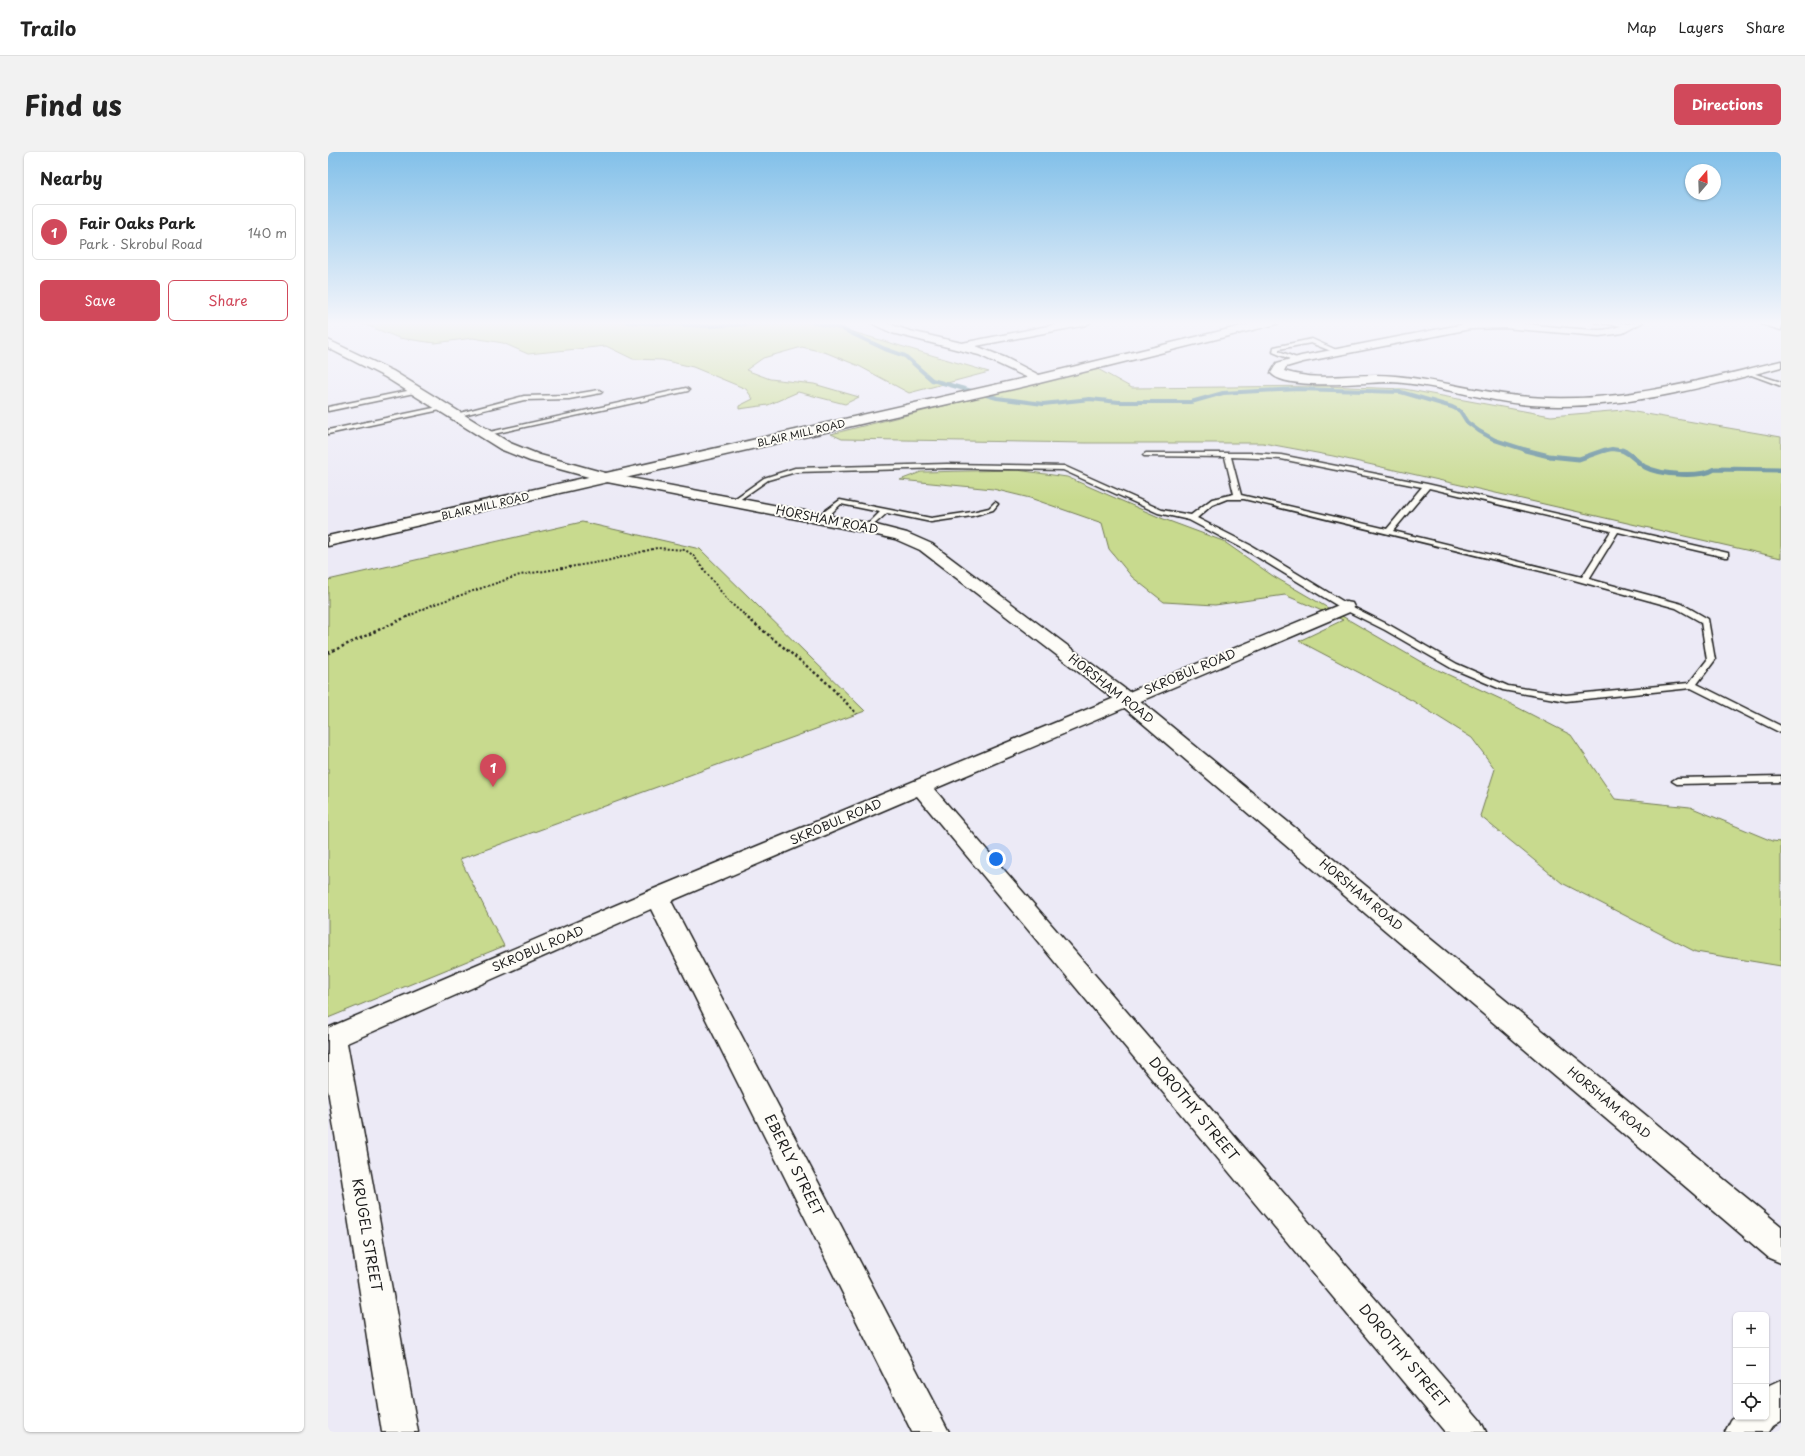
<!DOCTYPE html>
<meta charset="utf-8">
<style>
body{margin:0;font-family:"Playpen Sans",sans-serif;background:#f2f2f2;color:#222}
.controls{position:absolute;right:12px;bottom:12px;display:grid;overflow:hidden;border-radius:6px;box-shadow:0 1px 3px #0004}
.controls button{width:36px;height:36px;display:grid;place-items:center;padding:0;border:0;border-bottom:1px solid #e0e0e0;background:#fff;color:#222;font:20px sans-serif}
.compass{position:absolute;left:1357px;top:12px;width:36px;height:36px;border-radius:50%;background:#fff;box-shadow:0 1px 3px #0004;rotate:19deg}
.you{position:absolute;left:668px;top:707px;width:14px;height:14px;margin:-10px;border:3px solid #fff;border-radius:50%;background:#1a73e8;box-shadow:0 0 0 6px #1a73e833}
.badge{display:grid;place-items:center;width:26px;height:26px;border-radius:50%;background:#d1495b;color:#fff;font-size:13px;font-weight:700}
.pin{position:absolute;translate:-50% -33px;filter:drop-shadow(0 1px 2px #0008)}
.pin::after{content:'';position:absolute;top:21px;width:14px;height:12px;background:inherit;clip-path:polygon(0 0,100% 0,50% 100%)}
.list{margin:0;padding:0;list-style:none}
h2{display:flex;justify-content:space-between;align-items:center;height:52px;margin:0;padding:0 16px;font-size:17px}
h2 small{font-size:13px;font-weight:400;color:#767676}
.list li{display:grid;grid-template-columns:26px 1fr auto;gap:12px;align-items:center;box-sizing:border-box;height:56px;margin:0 8px 8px;padding:0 8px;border:1px solid #e0e0e0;border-radius:6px}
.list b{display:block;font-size:15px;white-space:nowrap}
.list p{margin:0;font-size:13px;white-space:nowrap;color:#767676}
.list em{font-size:13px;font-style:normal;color:#767676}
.actions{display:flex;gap:8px;padding:12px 16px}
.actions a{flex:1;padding:9px 0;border:1px solid #d1495b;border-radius:6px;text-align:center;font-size:14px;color:#d1495b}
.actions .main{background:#d1495b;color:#fff}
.icon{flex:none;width:22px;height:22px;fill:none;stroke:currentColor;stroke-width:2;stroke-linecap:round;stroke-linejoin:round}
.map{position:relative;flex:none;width:1453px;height:1280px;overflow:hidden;border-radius:6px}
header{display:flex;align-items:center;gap:24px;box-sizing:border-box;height:56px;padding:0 20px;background:#fff;border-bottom:1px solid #e0e0e0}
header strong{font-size:19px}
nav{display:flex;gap:22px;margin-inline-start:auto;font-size:14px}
.intro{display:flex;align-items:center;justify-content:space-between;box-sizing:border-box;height:96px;padding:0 24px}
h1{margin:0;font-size:28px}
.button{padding:10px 18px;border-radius:6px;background:#d1495b;color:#fff;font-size:14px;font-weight:700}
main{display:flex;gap:24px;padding:0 24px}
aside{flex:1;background:#fff;border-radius:6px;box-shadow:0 1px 3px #0004}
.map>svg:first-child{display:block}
</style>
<header>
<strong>Trailo</strong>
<nav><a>Map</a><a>Layers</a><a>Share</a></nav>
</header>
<div class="intro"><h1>Find us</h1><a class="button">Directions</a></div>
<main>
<aside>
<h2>Nearby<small></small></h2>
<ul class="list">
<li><span class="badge">1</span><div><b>Fair Oaks Park</b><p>Park · Skrobul Road</p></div><em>140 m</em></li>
</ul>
<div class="actions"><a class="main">Save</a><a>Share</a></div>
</aside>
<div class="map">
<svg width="1453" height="1280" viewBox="0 0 1453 1280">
<rect width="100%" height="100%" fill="#eceaf6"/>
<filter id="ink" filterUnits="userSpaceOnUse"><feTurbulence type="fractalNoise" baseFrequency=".025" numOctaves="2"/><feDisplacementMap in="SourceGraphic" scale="8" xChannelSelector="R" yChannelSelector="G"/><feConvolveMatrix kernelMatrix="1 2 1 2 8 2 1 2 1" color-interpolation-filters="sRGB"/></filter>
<g filter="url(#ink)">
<g fill="#c8da8e" stroke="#727b55">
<polygon points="30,170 491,170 661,220 581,241 531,214 499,201 474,195 435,206 418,218 442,227 486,232 531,245 517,252 470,240 440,253 411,257 411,254 425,247 418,237 365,215 334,208 305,207 278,194 200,202 175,191 145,186 107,191 71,186"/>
<polygon points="768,216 804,236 996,234 1076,237 1223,264 1295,258 1453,285 1453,406 1005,304 935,291 758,291 514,287 503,282"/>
<polygon points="689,318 739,325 833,366 895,389 945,424 1095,511 1177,549 1243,583 1287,647 1362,655 1444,689 1453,690 1453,814 1368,800 1234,731 1152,664 1167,617 1144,586 1085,549 971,489 1015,468 957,443 887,453 836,450 804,425 781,397 774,371 702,346 665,337 572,328 593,320"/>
<polygon points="254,370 372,397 537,559 132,707 176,794 0,866 0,428"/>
</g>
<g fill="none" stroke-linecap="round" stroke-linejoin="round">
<g stroke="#5e8a98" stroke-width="4">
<polyline points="299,170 381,174 464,170"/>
<polyline points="483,170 512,176 557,197 577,204 604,228 669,246 715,252 762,247 791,250 863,250 895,241 970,237 1073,240 1124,255 1132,259 1139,270 1151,279 1167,288 1201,299"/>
<polyline points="1274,299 1284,297 1297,299"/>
</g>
<g stroke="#5e8a98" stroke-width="5">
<polyline points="1197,298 1221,304 1251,307 1277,298"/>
<path d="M 1294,298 C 1303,302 1309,310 1317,315 C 1332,323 1373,326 1387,317 L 1453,318"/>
</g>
<defs>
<g id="service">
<polygon points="1266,170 1288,170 1305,173 1302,175"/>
<polygon points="984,187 1013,200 1008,201 983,191 951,197 951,199 971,207 972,208 969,210 945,200 946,195"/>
<polygon points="1418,219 1453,230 1453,234 1418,221"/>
<polygon points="358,236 361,238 360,239 156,284 153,282"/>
<polygon points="89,237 91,238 91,240 0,259 0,255"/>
<polygon points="271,238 274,240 273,241 241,247 196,248 127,265 124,263 196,244 241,243"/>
<polygon points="115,254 118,256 117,257 0,282 0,278"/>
<path d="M 818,301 L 924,301 L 953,303 L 1099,332 L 1400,401 L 1400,405 L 1397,405 L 1290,380 L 1261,427 L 1354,452 L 1380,467 L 1387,508 L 1369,532 L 1453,574 L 1453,581 L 1363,536 L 1238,549 L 1175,538 L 1123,516 L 1057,478 L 1015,457 L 916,397 L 861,368 L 830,361 L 735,318 L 619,316 L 468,320 L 440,328 L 407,351 L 402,350 L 436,326 L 467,316 L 619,312 L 736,314 L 834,358 L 863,363 L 884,347 L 906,342 L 897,305 L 816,304 L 815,303 ZM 903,305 L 953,307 L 1094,335 L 1059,377 L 913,343 ZM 1101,336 L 1283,379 L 1254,425 L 1065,379 ZM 899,347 L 916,347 L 1217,420 L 1348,456 L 1373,470 L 1379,508 L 1361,531 L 1238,543 L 1180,534 L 1129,512 L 1063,474 L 1021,453 L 922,393 L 869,366 L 884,353 Z"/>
<polygon points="512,348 603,366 644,360 661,356 667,350 670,352 665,358 644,364 603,370 559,361 540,378 536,376 552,360 513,352 496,368 490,368 490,364"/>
<polygon points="1453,624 1453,630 1349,632 1344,629 1349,626"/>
</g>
<g id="minor">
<polygon points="541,170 555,170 582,179 634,191 740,170 763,170 758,173 648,194 678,206 715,225 717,227 711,231 651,203 564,181"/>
<path d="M 1182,170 C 1211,173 1241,177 1270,178 C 1287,178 1299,170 1315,170 L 1295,181 L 1271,184 L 1177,176 L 1142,177 L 975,210 L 958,215 L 956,219 C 992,231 1030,220 1067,224 C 1113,228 1156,242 1202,245 C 1288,252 1371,229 1453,209 L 1453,215 C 1371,237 1288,259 1202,253 C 1155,249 1109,232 1062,230 C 1040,230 956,239 943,221 L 949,211 L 973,204 L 1142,171 Z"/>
<polygon points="1432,170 1453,172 1453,178 1433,172"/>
<polygon points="1018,450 1024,451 1026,455 1024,459 606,637 1152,1268 1158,1280 1117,1280 589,644 343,749 621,1280 584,1280 323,757 19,891 90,1280 54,1280 0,938 0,876 321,739"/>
<polygon points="1453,1228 1453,1269 1445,1274 1441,1280 1397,1280 1403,1268 1408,1262 1408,1265 1438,1265 1438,1235"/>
</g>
<polygon id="tertiary" points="0,188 65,219 182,291 212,303 281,322 540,371 579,381 604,392 805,543 1453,1074 1453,1111 1441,1106 791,551 592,398 567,387 540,381 279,330 202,309 172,297 57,225 0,196"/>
<polygon id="secondary" points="930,170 950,170 949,172 711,231 0,394 0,384 711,223"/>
</defs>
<use href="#service" stroke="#1c1c1c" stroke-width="3"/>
<use href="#minor" stroke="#1c1c1c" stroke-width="3"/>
<use href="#tertiary" stroke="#1c1c1c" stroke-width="3"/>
<use href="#secondary" stroke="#1c1c1c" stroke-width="3"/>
<polyline stroke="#1c1c1c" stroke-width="2" stroke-dasharray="2 2" stroke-linecap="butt" points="81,464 104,453 192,423 278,409 329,396 357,398 365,403 400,449 418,464"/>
<g stroke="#1c1c1c" stroke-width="2.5" stroke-dasharray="2.5 2.5" stroke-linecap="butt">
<polyline points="416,463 497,529 529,562"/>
<polyline points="0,501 83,463"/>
</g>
<use href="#service" fill="#fdfcf7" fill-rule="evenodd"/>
<use href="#minor" fill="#fdfcf7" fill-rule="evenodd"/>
<use href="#tertiary" fill="#fdfcf7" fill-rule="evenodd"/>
<use href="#secondary" fill="#fdfcf7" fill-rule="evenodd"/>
</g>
</g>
<linearGradient id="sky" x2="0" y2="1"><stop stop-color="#82c0e9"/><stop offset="0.49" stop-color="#f6f6fb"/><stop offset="1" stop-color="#f6f6fb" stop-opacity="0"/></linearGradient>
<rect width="1453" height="349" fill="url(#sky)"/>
<g text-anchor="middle" stroke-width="4" stroke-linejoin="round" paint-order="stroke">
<g font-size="10" fill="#1c1c1c" stroke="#fdfcf7">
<text transform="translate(473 281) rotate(-13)" y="4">BLAIR MILL ROAD</text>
<text transform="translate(157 354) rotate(-13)" y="4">BLAIR MILL ROAD</text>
</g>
<g font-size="12" fill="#1c1c1c" stroke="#fdfcf7">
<text transform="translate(499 368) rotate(11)" y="4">HORSHAM ROAD</text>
<text transform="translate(862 520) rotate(-23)" y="4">SKROBUL ROAD</text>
<text transform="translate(783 537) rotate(38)" y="4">HORSHAM ROAD</text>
<text transform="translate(508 670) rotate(-23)" y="4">SKROBUL ROAD</text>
<text transform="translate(1033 743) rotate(40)" y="4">HORSHAM ROAD</text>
<text transform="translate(210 797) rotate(-23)" y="4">SKROBUL ROAD</text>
<text transform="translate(1281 951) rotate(40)" y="4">HORSHAM ROAD</text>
</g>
<g font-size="14" fill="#1c1c1c" stroke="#fdfcf7">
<text transform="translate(866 957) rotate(50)" y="5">DOROTHY STREET</text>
<text transform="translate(466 1013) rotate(63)" y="5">EBERLY STREET</text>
<text transform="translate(39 1083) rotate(80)" y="5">KRUGEL STREET</text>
<text transform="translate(1076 1204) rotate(50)" y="5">DOROTHY STREET</text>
</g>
</g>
</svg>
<div class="controls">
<button>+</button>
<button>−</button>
<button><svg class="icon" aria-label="locate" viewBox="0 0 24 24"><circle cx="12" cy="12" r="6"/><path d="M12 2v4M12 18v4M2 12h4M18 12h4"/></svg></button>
</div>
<svg class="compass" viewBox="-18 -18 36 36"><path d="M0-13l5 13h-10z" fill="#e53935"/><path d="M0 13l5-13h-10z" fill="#767676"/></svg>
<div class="you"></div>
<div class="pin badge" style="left:165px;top:635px">1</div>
</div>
</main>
